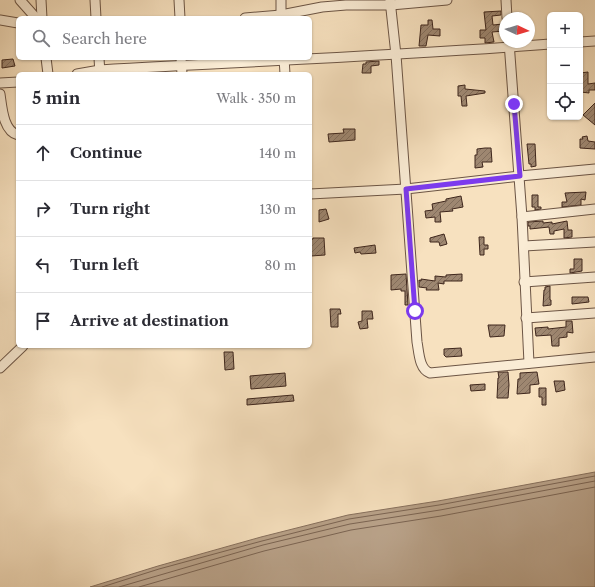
<!DOCTYPE html>
<meta charset="utf-8">
<style>
body{margin:0;font-family:"Libre Caslon Text",serif;background:#f2f2f3;color:#2b2b33}
.controls{position:absolute;right:12px;top:12px;display:grid;overflow:hidden;border-radius:6px;box-shadow:0 1px 3px #0004}
.controls button{width:36px;height:36px;display:grid;place-items:center;padding:0;border:0;border-bottom:1px solid #e1e1e2;background:#fff;color:#2b2b33;font:20px sans-serif}
.compass{position:absolute;left:499px;top:12px;width:36px;height:36px;border-radius:50%;background:#fff;box-shadow:0 1px 3px #0004;rotate:94deg}
.stop{position:absolute;width:12px;height:12px;margin:-9px;border:3px solid #7c3aed;border-radius:50%;background:#fff}
.stop.end{background:#7c3aed;border-color:#fff;box-shadow:0 1px 4px #0008}
.list{margin:0;padding:0;list-style:none}
h2{display:flex;justify-content:space-between;align-items:center;height:52px;margin:0;padding:0 16px;font-size:17px}
h2 small{font-size:13px;font-weight:400;color:#7c7c81}
.list li{display:grid;grid-template-columns:26px 1fr auto;gap:12px;align-items:center;box-sizing:border-box;height:56px;padding:0 16px;border-top:1px solid #e1e1e2}
.list b{display:block;font-size:15px;white-space:nowrap}
.list em{font-size:13px;font-style:normal;color:#7c7c81}
.icon{flex:none;width:22px;height:22px;fill:none;stroke:currentColor;stroke-width:2;stroke-linecap:round;stroke-linejoin:round}
.map{position:relative;flex:none;width:595px;height:587px;overflow:hidden}
.search{position:absolute;background:#fff;box-shadow:0 1px 3px #0004;left:16px;top:16px;width:296px;height:44px;display:flex;align-items:center;gap:10px;box-sizing:border-box;padding:0 14px;border-radius:6px;color:#7c7c81;font-size:15px}
.panel{position:absolute;background:#fff;box-shadow:0 1px 3px #0004;left:16px;top:72px;width:296px;height:276px;border-radius:6px}
.map>svg:first-child{display:block}
</style>
<div class="map">
<svg width="595" height="587" viewBox="0 0 595 587">
<defs>
<pattern id="building-hatch" width="6" height="6" patternUnits="userSpaceOnUse"><rect width="6" height="6" fill="#9e8771"/><path d="M-1 1l2-2M0 6l6-6M5 7l2-2" fill="none" stroke="#826e5c"/></pattern>
</defs>
<rect width="100%" height="100%" fill="#f7e1bf"/>
<filter id="stains"><feTurbulence type="fractalNoise" baseFrequency=".005" numOctaves="4"/><feColorMatrix values="0 0 0 0 .2 0 0 0 0 .09 0 0 0 0 .02 0 0 0 .5 -.17"/></filter>
<radialGradient id="worn" r=".72"><stop offset=".6" stop-color="#630" stop-opacity="0"/><stop offset="1" stop-color="#630" stop-opacity=".3"/></radialGradient>
<polygon fill="#b8a188" stroke="#87705d" points="595,472 595,587 90,587 158,566 261,537 348,515 438,501"/>
<g fill="none" stroke-linecap="round" stroke-linejoin="round">
<g stroke="#7b6452" stroke-width="1">
<polyline points="102,587 159,569 262,541 349,519 439,505 595,476"/>
<polyline points="119,587 263,545 350,524 440,510 595,481"/>
<polyline points="139,587 264,551 351,530 441,516 595,487"/>
</g>
</g>
<g fill="url(#building-hatch)" stroke="#3e261c">
<polygon points="501,11 501,15 492,16 493,25 503,24 504,31 492,32 494,42 485,43 485,38 480,38 480,30 486,30 484,12"/>
<polygon points="428,20 432,20 433,29 440,29 440,36 428,35 426,46 419,46 421,25 428,25"/>
<polygon points="13,59 15,66 2,68 2,60"/>
<polygon points="379,61 379,65 371,66 371,73 362,73 363,64 366,64 366,62"/>
<polygon points="588,72 588,84 595,83 595,90 589,90 589,93 581,92 580,73"/>
<polygon points="465,85 465,89 485,91 485,93 466,96 467,106 462,106 461,96 458,96 458,86"/>
<polygon points="595,103 595,125 583,115"/>
<polygon points="343,129 355,129 355,140 329,142 328,134 344,133"/>
<polygon points="587,136 588,141 595,142 595,149 580,148 580,139 583,139 582,137"/>
<polygon points="527,144 535,144 536,166 531,167 531,164 529,164"/>
<polygon points="485,148 491,148 492,162 482,162 483,167 475,168 475,155 477,155 477,149"/>
<polygon points="586,192 585,200 581,199 581,205 562,207 562,202 567,202 565,193"/>
<polygon points="532,195 538,195 538,207 541,207 541,209 535,210 535,207 532,207"/>
<polygon points="461,196 463,207 452,209 453,211 440,212 441,222 435,222 435,217 426,218 425,211 433,210 432,204 446,201 446,199"/>
<polygon points="326,209 329,219 319,222 319,210"/>
<polygon points="543,221 543,223 552,222 552,224 567,221 568,230 572,230 572,237 564,238 564,229 554,231 554,234 550,234 549,227 530,229 530,226 528,226 528,222"/>
<polygon points="444,234 447,244 440,246 439,242 430,242 430,238"/>
<polygon points="479,237 484,237 484,245 488,245 488,249 484,249 484,255 480,255"/>
<polygon points="313,238 324,238 325,255 311,256 310,239 313,239"/>
<polygon points="375,245 376,253 361,254 360,252 355,253 354,248"/>
<polygon points="574,259 582,259 582,271 570,273 570,269 574,269"/>
<polygon points="406,274 408,305 405,305 405,291 401,291 401,289 391,290 391,275"/>
<polygon points="462,274 462,281 444,281 444,284 438,283 439,290 426,290 427,288 419,287 419,280 421,281 421,279 435,281 435,276 446,277 446,275"/>
<polygon points="550,286 550,300 551,300 551,305 543,306 544,290 545,290 545,287"/>
<polygon points="572,297 588,297 589,302 572,304"/>
<polygon points="330,309 340,309 341,314 338,314 338,327 331,327"/>
<polygon points="362,311 372,311 373,319 367,319 368,328 360,329 358,322 362,321"/>
<polygon points="566,321 572,321 573,333 567,332 567,337 559,338 559,346 552,346 551,335 536,336 535,328 548,327 548,329 566,327"/>
<polygon points="488,325 505,325 504,336 490,337"/>
<polygon points="461,348 462,356 446,357 444,355 444,349"/>
<polygon points="224,352 233,352 234,369 225,370"/>
<polygon points="498,372 508,372 509,385 508,398 497,398 498,378 499,378"/>
<polygon points="537,372 539,384 530,385 530,393 517,394 518,379 520,379 520,373"/>
<polygon points="285,373 286,386 251,389 250,376"/>
<polygon points="554,381 564,381 565,390 556,392"/>
<polygon points="485,384 485,390 471,391 470,385"/>
<polygon points="539,388 546,388 546,405 542,405 542,397 539,397"/>
<polygon points="293,395 294,401 247,405 247,399"/>
</g>
<g fill="none" stroke-linecap="round" stroke-linejoin="round">
<defs>
<g id="minor">
<polyline points="20,0 36,18"/>
<polyline points="41,0 42,18"/>
<polyline points="95,0 96,18"/>
<polyline points="179,0 180,18"/>
<polyline points="281,0 281,18"/>
<path d="M 390,0 L 396,55 L 417,342 C 419,352 419,369 430,373 L 595,357"/>
<polyline points="506,0 507,18"/>
<polyline points="245,18 281,15 322,7 346,5 391,5 447,0"/>
<polyline points="0,20 18,23"/>
<polyline points="509,42 522,217 529,363"/>
<polyline points="580,42 595,41"/>
<polyline points="46,58 48,74"/>
<polyline points="99,58 100,74"/>
<polyline points="181,58 182,74"/>
<polyline points="284,58 285,74"/>
<path d="M 77,74 L 100,70 C 250,61 400,56 550,44"/>
<polyline points="0,83 18,82"/>
<path d="M 0,94 C 2,107 3,131 18,135"/>
<polyline points="310,194 406,189 520,176 595,169"/>
<polyline points="522,217 595,209"/>
<polyline points="524,246 595,242"/>
<polyline points="524,282 595,277"/>
<polyline points="526,318 595,313"/>
<polyline points="0,368 23,346"/>
</g>
</defs>
<use href="#minor" stroke="#6c5545" stroke-width="11"/>
<use href="#minor" stroke="#faecd5" stroke-width="9"/>
</g>
<g fill="none" stroke-linecap="round" stroke-linejoin="round">
<polyline stroke="#7c3aed" stroke-width="5" points="415,311 406,189 520,176 514,104"/>
</g>
<rect width="100%" height="100%" filter="url(#stains)"/>
<rect width="100%" height="100%" fill="url(#worn)"/>
</svg>
<div class="controls">
<button>+</button>
<button>−</button>
<button><svg class="icon" aria-label="locate" viewBox="0 0 24 24"><circle cx="12" cy="12" r="6"/><path d="M12 2v4M12 18v4M2 12h4M18 12h4"/></svg></button>
</div>
<svg class="compass" viewBox="-18 -18 36 36"><path d="M0-13l5 13h-10z" fill="#e53935"/><path d="M0 13l5-13h-10z" fill="#7c7c81"/></svg>
<div class="stop" style="left:415px;top:311px"></div>
<div class="stop end" style="left:514px;top:104px"></div>
<div class="search"><svg class="icon" aria-label="search" viewBox="0 0 24 24"><circle cx="10" cy="10" r="6"/><path d="M15 15l6 6"/></svg>Search here</div>
<section class="panel">
<h2>5 min<small>Walk · 350 m</small></h2>
<ul class="list">
<li><svg class="icon" aria-label="ahead" viewBox="0 0 24 24"><path d="M12 20V5M6 11l6-6 6 6"/></svg><div><b>Continue</b></div><em>140 m</em></li>
<li><svg class="icon" aria-label="right" viewBox="0 0 24 24"><path d="M7 20v-9h11M14 6l5 5-5 5"/></svg><div><b>Turn right</b></div><em>130 m</em></li>
<li><svg class="icon" aria-label="left" viewBox="0 0 24 24"><path d="M17 20v-9H6M10 6l-5 5 5 5"/></svg><div><b>Turn left</b></div><em>80 m</em></li>
<li><svg class="icon" aria-label="arrive" viewBox="0 0 24 24"><path d="M6 21V4h12l-3 4 3 4H6"/></svg><div><b>Arrive at destination</b></div></li>
</ul>
</section>
</div>
